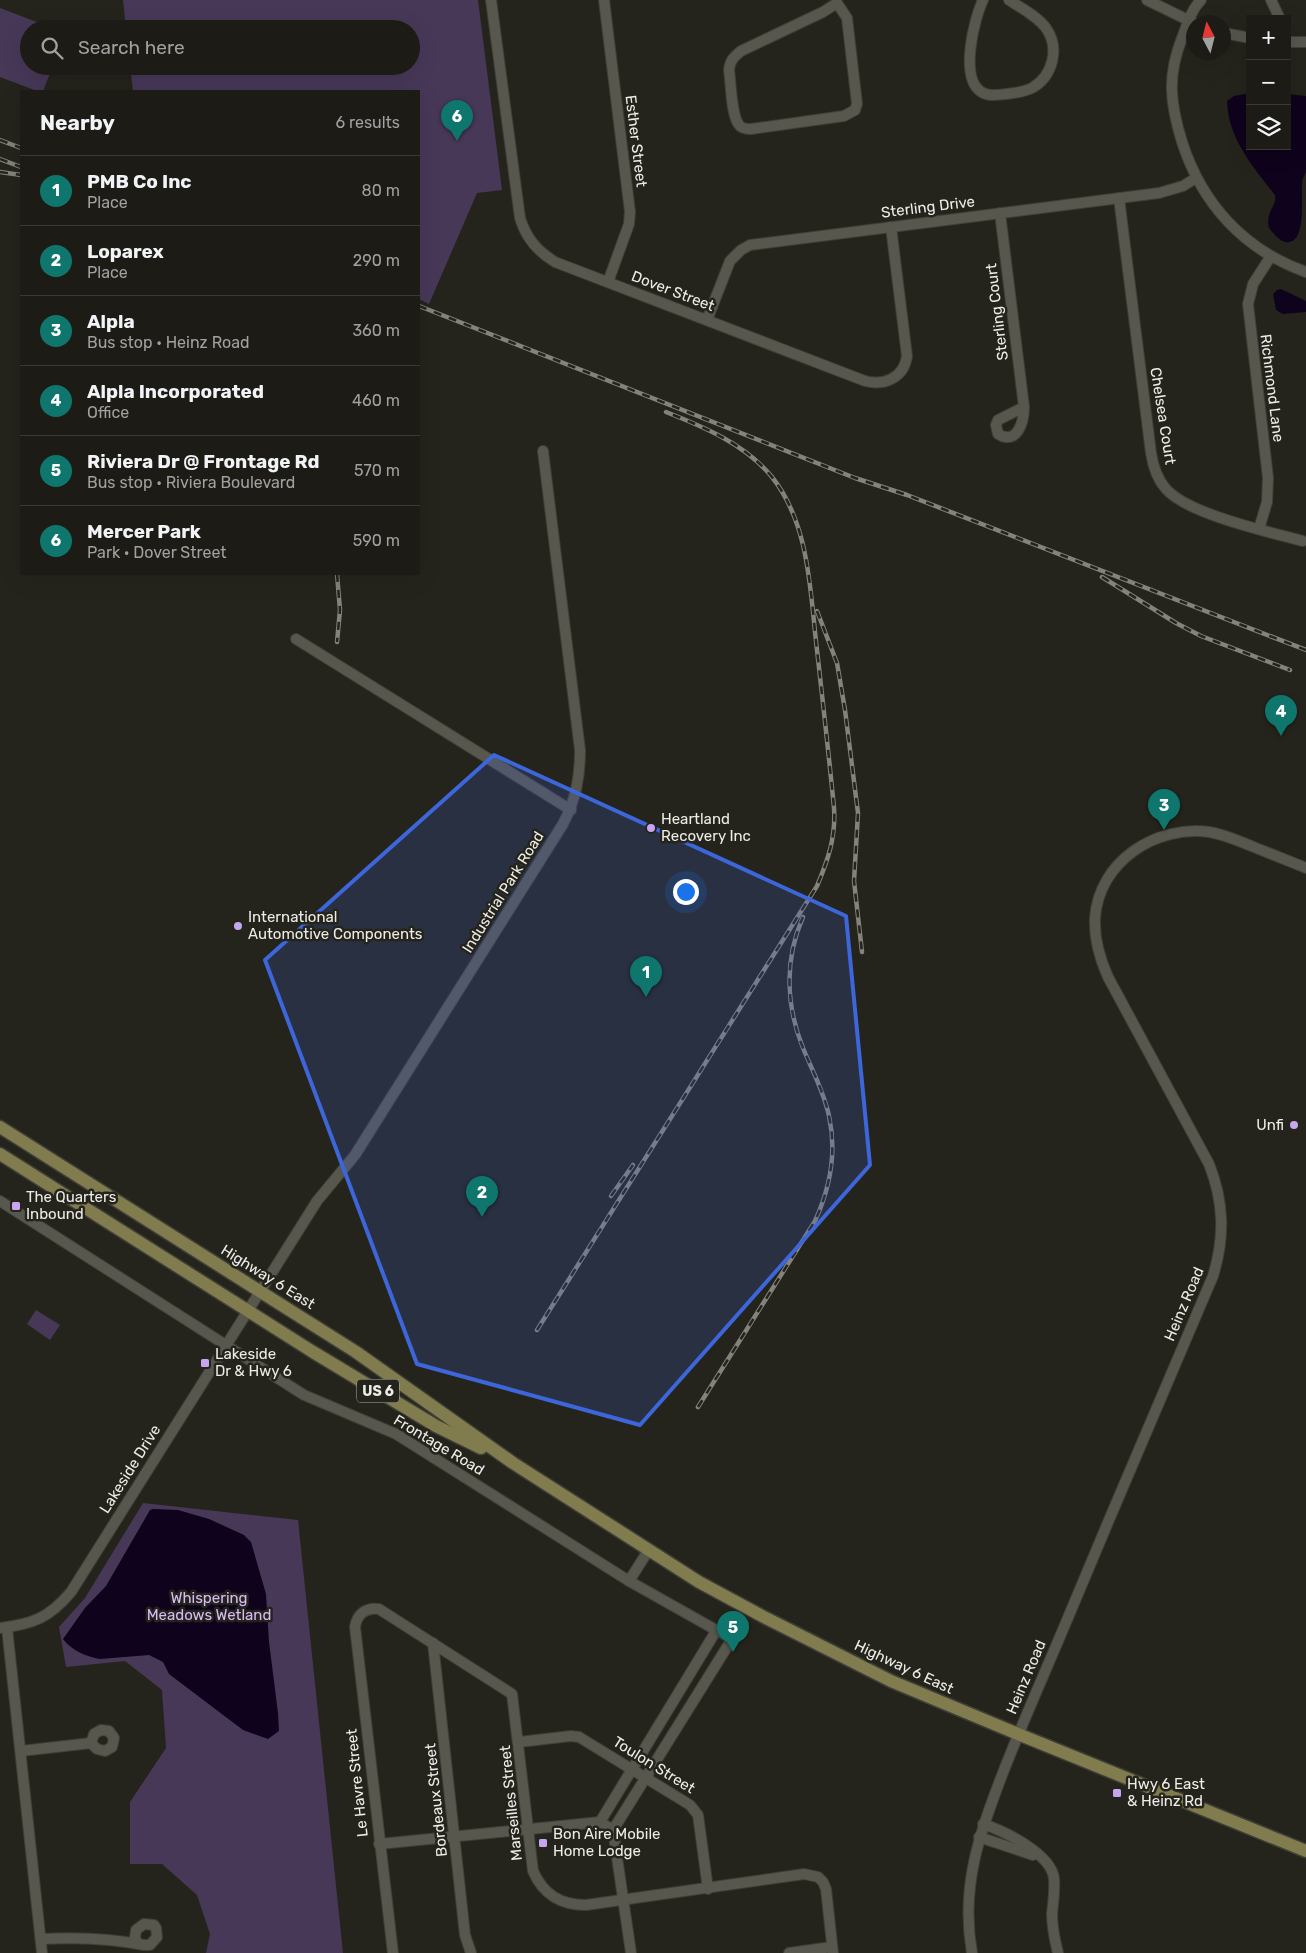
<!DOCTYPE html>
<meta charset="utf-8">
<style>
body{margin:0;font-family:Rubik,sans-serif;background:#25241e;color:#f1f3f6}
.controls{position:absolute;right:15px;top:15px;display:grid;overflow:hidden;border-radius:0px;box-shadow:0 5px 20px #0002}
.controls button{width:45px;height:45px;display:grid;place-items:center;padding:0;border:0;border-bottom:1px solid #3a3934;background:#1c1b15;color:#f1f3f6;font:25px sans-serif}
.compass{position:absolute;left:1186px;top:15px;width:45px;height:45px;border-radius:50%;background:#1c1b15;box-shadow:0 5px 20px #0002;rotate:353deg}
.you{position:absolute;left:685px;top:891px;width:18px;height:18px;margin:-12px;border:4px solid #fff;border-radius:50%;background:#1a73e8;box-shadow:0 0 0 8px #1a73e833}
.badge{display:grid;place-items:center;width:32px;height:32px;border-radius:50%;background:#0f766e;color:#fff;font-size:16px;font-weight:700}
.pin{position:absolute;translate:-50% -41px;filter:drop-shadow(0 1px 2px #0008)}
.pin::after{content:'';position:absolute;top:26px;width:18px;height:15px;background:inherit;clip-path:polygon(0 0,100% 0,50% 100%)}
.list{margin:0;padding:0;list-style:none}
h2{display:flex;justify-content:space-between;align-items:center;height:65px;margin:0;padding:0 20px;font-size:21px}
h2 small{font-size:16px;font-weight:400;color:#a0a1a0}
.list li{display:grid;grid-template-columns:32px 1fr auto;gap:15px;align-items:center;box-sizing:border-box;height:70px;padding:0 20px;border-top:1px solid #3a3934}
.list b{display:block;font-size:19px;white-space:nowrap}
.list p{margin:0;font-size:16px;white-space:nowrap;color:#a0a1a0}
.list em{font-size:16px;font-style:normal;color:#a0a1a0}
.icon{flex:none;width:28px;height:28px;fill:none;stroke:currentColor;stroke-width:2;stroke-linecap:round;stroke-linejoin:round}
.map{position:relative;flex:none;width:1306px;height:1953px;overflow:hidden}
.search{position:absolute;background:#1c1b15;box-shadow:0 5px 20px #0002;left:20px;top:20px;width:400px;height:55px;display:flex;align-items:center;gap:12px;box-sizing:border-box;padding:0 18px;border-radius:28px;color:#a0a1a0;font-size:19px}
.panel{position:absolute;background:#1c1b15;box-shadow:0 5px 20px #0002;left:20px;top:90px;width:400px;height:485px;border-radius:0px}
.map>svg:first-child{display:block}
</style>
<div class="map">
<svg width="1306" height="1953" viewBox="0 0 1306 1953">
<rect width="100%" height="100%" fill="#25241c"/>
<g fill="#473858">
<polygon points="123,0 478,0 502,190 477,193 429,304 419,299 419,91 133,91 130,66 411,66 411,29 126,29"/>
<polygon points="0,8 55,29 29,29 29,66 53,66 43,91 37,91 0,77"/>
<polygon points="36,1310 60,1325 50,1340 27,1324"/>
<polygon points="143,1503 298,1520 343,1953 206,1953 210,1934 197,1895 162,1864 130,1864 130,1802 166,1748 162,1690 125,1661 66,1667 59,1627 85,1598"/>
</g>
<g fill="#0f021c">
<path d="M 1245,94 L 1250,94 L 1250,146 L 1287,146 L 1287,94 L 1306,96 L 1306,171 C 1305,175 1302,179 1302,182 C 1301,197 1306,239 1290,242 C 1281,244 1274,234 1269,228 C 1265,210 1277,208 1275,195 C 1253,167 1228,138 1227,101 L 1234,96 Z"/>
<polygon points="1281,289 1306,301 1306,312 1283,314 1276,310 1273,294 1277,290"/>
<path d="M 153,1509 L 178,1510 L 209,1519 L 244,1535 L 251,1542 L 266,1594 L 269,1642 L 278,1713 L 279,1731 L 268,1739 L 243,1730 L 169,1674 L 163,1662 L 149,1655 L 100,1659 C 87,1657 71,1650 63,1639 L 85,1608 L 106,1586 L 150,1510 Z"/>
</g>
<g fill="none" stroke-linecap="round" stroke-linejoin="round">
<defs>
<g id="minor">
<path d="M 491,0 L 520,218 C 526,238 537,251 555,262 L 865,381 C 884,386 904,378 907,356 L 891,227"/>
<polyline points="604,0 630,212 629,224 608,282"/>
<path d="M 983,0 C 974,19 960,76 980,91 C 988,97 997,95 1006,94 C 1015,93 1024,92 1032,88 C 1053,76 1060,48 1046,28 C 1037,16 1021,8 1009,0"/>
<polyline points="1147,0 1194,23"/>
<path d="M 1201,0 C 1191,10 1187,25 1182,38 C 1167,76 1170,103 1182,142 C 1202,204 1244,250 1306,272"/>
<polyline points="1271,0 1280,19"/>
<path d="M 837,3 L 847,18 L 857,104 L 855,110 L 844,116 L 751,129 C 747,129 743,129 740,126 C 731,118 731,82 729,70 C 730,60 734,57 741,51 L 823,12 Z"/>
<polyline points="1224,33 1250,38"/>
<polyline points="1287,42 1306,42"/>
<path d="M 1119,198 L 1151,453 C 1153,466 1157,479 1166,489 C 1188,514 1269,532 1303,541"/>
<path d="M 1000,213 L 1024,407 C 1024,422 1017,446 998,434 L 996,425 L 998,420 L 1024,407"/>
<polyline points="707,320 730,261 741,250 750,245 1159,193 1183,186 1196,178"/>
<polyline points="1259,529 1267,502 1268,478 1248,304 1253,284 1271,256"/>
<polyline points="296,639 571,810"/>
<polyline points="0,1201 304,1395 396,1434 629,1581 732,1639 613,1830"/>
<polyline points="629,1581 648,1551"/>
<path d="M 0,1628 C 33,1624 49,1618 71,1592 L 317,1201 L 355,1155 L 563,824 C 576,799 580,777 580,750 L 543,451"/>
<polyline points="7,1628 42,1953"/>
<polyline points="433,1643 465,1935 471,1953"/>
<polyline points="519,1742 571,1736 579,1737 690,1805 698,1815 708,1889"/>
<polyline points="21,1751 91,1743 97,1749 105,1751 112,1747 114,1738 109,1731 101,1730 94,1734 91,1743"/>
<polyline points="600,1822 716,1631"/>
<path d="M 983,1824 C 1004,1831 1052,1854 1054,1879 C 1055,1891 1053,1903 1052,1914 C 1052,1927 1055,1941 1058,1953"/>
<polyline points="613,1830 631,1953"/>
<polyline points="979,1837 1033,1855"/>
<polyline points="379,1844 600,1822 613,1830"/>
<path d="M 42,1939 C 77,1937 109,1938 144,1945 L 150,1945 L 157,1937 L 156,1928 L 154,1925 L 144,1924 L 136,1930 L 135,1937 L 137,1943"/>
<path d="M 393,1953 L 355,1627 C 357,1614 366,1607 379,1609 L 512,1694 L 533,1871 C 543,1894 560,1905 586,1905 L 804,1874 L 818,1877 L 823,1882 L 826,1889 L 833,1953"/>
<polyline points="789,1953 832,1947"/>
<path d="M 972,1953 C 960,1886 980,1832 1004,1770 C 1024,1719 1046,1670 1067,1620 C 1115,1505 1164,1390 1213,1276 C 1225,1237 1224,1202 1209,1164 L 1108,977 C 1100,959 1094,939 1095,918 C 1099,861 1156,825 1209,832 C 1223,834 1236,840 1249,845 C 1268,853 1287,860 1306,868"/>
</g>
<g id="major">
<polyline points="0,1127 356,1352 513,1463 699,1582 762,1616 891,1681 1018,1734 1306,1851"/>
<polyline points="0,1154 313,1352 436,1426 481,1448"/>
</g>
</defs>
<use href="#minor" stroke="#3f3e38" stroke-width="12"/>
<use href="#major" stroke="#3f3e38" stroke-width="15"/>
<use href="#minor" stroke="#58574e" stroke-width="10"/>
<use href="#major" stroke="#817c4d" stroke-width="12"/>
<defs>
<g id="rail">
<polyline points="0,140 21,148"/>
<polyline points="0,159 21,167"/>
<polyline points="0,172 21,175"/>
<polyline points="419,306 855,478 907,495 1306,650"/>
<polyline points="337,574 340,610 337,642"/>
<polyline points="1102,577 1176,623 1201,636 1290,670"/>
<polyline points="817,611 837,663 845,710 858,813 854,881 862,952"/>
<polyline points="611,1196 633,1165"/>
<path d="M 537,1330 L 817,886 C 828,860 836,837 834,808 C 829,756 823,703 817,650 C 810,592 810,525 772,477 C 745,444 704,427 666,412"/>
<path d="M 698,1407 L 815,1221 C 830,1188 837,1152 829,1116 C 824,1092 812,1070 803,1048 C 786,1006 784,960 803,917"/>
</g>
</defs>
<use href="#rail" stroke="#83827b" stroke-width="4.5"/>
<use href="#rail" stroke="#25241c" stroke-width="2.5" stroke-dasharray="8" stroke-linecap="butt"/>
</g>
<path fill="#3c66da" fill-opacity="0.2" stroke="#3c66da" stroke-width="4" stroke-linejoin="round" d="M 494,755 L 846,916 L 870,1165 L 640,1425 L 417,1364 L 265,960 Z"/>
<g fill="#c8a5ef" stroke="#25241c" stroke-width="2">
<circle cx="651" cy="828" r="5"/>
<circle cx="238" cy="926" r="5"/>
<circle cx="1294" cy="1125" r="5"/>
<rect x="11" y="1201" width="10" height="10" rx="2.5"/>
<rect x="200" y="1358" width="10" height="10" rx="2.5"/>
<rect x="1112" y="1788" width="10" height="10" rx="2.5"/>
<rect x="538" y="1838" width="10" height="10" rx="2.5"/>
</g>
<g text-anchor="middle" stroke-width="5" stroke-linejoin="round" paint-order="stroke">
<rect fill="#25241c" stroke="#b1b0aa" stroke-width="1" x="357" y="1379.5" width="42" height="23" rx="4"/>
<g font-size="14" font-weight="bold" fill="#edece7">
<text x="378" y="1396">US 6</text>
</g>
<g font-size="15" fill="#edece7" stroke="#25241c">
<text transform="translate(636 141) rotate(83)" y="5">Esther Street</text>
<text transform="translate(928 207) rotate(-7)" y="5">Sterling Drive</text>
<text transform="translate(673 291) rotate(21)" y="5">Dover Street</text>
<text transform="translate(997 312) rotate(-97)" y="5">Sterling Court</text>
<text transform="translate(1272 388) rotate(83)" y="5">Richmond Lane</text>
<text transform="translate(1163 416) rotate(81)" y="5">Chelsea Court</text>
<text transform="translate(503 892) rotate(-58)" y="5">Industrial Park Road</text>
<text transform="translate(268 1277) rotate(32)" y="5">Highway 6 East</text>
<text transform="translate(1184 1304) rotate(-67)" y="5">Heinz Road</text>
<text transform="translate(439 1445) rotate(31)" y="5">Frontage Road</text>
<text transform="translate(130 1469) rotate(-58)" y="5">Lakeside Drive</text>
<text transform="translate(904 1667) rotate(25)" y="5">Highway 6 East</text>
<text transform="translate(1026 1677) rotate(-67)" y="5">Heinz Road</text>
<text transform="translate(654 1765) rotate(32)" y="5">Toulon Street</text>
<text transform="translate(357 1783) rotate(-96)" y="5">Le Havre Street</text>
<text transform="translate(436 1800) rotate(-96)" y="5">Bordeaux Street</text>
<text transform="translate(511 1803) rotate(-96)" y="5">Marseilles Street</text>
</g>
<g font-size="15" fill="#edece7" stroke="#25241c" text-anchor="start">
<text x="661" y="824">Heartland<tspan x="661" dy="17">Recovery Inc</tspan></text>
<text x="248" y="922">International<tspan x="248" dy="17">Automotive Components</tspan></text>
<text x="1284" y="1130" text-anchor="end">Unfi</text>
<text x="26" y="1202">The Quarters<tspan x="26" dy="17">Inbound</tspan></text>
<text x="215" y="1359">Lakeside<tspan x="215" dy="17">Dr &amp; Hwy 6</tspan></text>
<text x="1127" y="1789">Hwy 6 East<tspan x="1127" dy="17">&amp; Heinz Rd</tspan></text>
<text x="553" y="1839">Bon Aire Mobile<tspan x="553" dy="17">Home Lodge</tspan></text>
</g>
<g font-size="15" fill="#d7baf8" stroke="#25241c">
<text x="209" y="1603">Whispering<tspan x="209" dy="17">Meadows Wetland</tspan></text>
</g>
</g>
</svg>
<div class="controls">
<button>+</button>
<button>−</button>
<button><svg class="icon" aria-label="layers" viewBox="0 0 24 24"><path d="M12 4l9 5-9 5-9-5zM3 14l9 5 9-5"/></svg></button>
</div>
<svg class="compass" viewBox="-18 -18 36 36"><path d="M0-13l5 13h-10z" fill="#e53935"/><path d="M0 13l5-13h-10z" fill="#a0a1a0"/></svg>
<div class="you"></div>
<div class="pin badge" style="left:646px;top:997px">1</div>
<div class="pin badge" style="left:482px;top:1217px">2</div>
<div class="pin badge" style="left:1164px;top:830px">3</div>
<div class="pin badge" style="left:1281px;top:736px">4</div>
<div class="pin badge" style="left:733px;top:1652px">5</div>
<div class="pin badge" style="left:457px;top:141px">6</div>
<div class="search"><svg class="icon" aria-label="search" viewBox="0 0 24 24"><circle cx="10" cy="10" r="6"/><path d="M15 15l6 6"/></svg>Search here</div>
<section class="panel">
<h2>Nearby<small>6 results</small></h2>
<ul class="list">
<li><span class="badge">1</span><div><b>PMB Co Inc</b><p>Place</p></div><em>80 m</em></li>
<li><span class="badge">2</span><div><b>Loparex</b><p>Place</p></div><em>290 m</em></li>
<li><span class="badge">3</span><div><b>Alpla</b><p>Bus stop · Heinz Road</p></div><em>360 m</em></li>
<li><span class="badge">4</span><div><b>Alpla Incorporated</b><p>Office</p></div><em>460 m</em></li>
<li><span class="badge">5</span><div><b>Riviera Dr @ Frontage Rd</b><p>Bus stop · Riviera Boulevard</p></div><em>570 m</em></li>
<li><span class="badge">6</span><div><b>Mercer Park</b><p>Park · Dover Street</p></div><em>590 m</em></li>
</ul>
</section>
</div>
